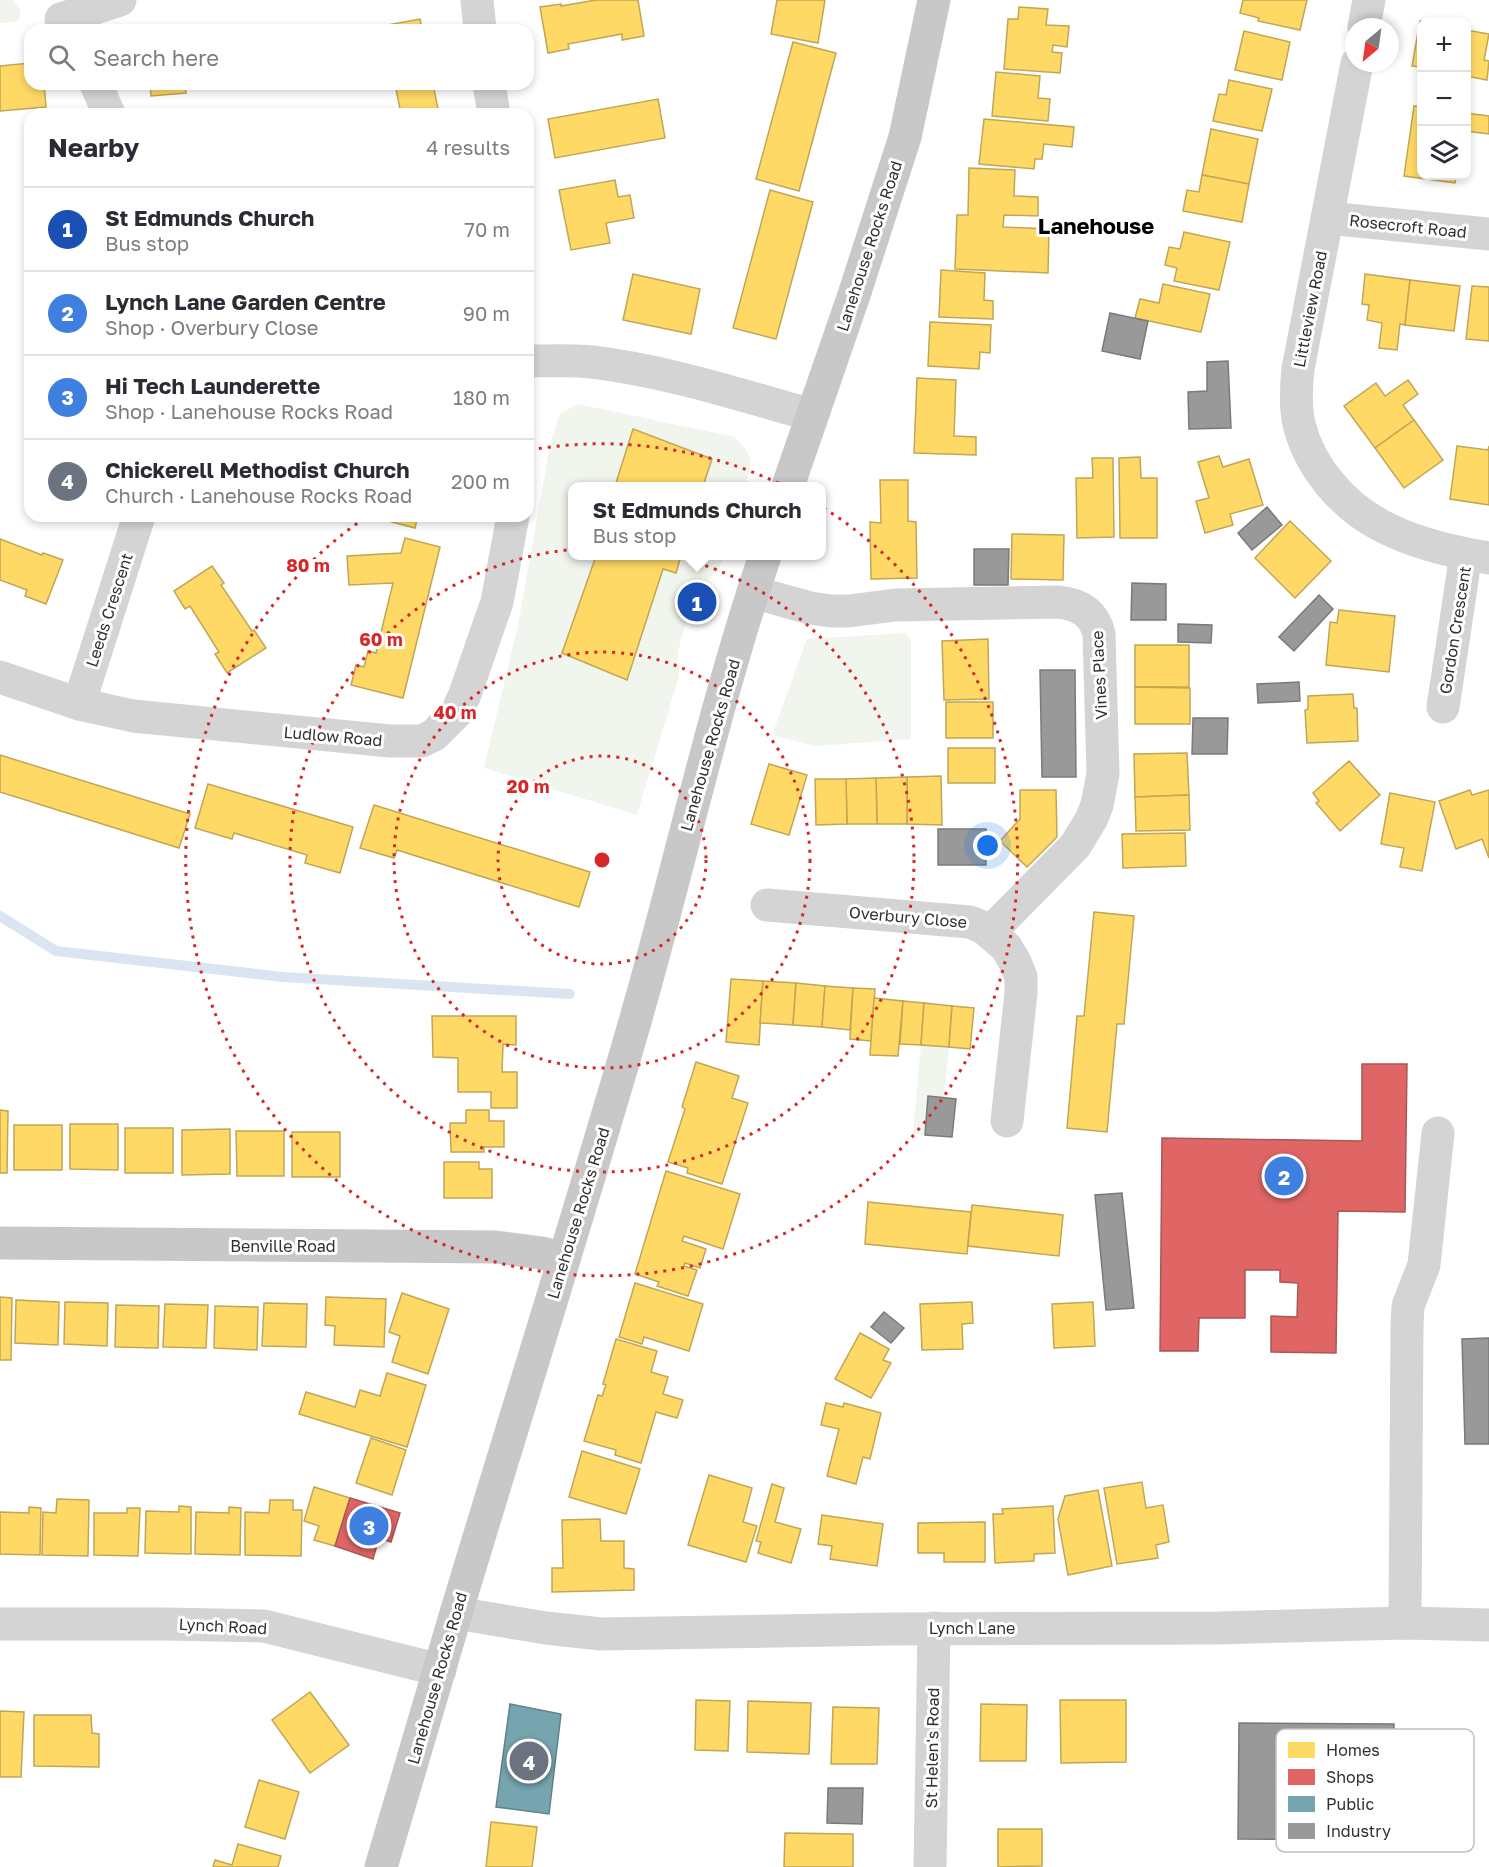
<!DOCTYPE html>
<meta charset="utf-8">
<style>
body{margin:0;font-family:"Golos Text",sans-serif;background:#f7f7f7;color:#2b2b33}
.controls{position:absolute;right:18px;top:18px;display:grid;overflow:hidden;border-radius:12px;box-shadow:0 3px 9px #0003}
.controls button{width:54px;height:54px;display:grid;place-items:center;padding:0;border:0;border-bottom:2px solid #e1e1e2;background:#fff;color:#2b2b33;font:30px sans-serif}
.compass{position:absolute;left:1345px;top:18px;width:54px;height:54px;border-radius:50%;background:#fff;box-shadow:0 3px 9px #0003;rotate:209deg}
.you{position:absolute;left:988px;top:846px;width:21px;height:21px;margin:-15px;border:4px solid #fff;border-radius:50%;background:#1a73e8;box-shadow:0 0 0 9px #1a73e833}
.badge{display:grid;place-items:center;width:39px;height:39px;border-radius:50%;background:#b45309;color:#fff;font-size:20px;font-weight:700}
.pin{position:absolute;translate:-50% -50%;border:3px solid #fff;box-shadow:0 2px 6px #0006}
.popup{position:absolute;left:568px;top:482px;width:258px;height:78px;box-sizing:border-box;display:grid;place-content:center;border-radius:12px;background:#fff;filter:drop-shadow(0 2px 4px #0005);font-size:20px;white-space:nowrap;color:#7c7c81}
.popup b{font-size:22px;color:#2b2b33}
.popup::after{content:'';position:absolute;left:50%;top:100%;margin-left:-12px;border:12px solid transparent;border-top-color:#fff}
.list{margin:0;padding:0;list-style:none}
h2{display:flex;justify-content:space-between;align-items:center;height:78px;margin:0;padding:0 24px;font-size:26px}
h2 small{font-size:20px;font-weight:400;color:#7c7c81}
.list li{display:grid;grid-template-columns:39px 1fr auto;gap:18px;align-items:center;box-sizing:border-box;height:84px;padding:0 24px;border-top:2px solid #e1e1e2}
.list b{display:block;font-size:22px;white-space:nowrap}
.list p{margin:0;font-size:20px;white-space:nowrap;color:#7c7c81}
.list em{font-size:20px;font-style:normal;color:#7c7c81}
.icon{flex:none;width:33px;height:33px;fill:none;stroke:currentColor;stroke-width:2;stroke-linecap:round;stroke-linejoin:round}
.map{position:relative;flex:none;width:1489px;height:1867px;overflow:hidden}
.search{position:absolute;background:#fff;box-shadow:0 3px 9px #0003;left:24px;top:24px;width:510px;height:66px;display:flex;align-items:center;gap:15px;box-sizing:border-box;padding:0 21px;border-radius:18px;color:#7c7c81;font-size:22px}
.panel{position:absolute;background:#fff;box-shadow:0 3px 9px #0003;left:24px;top:108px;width:510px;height:414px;border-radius:18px}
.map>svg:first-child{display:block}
</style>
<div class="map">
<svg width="1489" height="1867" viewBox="0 0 1489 1867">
<rect width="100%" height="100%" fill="#fff"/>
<g fill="#f0f5ed">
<polygon points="0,0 13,0 21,11 19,19 13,22 0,23"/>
<path d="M 578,404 L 735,437 C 754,457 753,461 745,486 L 572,486 L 572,556 L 723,556 L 719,569 L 694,595 L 678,651 L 679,676 L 637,815 L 484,768 L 518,625 L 551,440 L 560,414 Z"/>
<polygon points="906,633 911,640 911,739 815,746 772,735 807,639"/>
<polygon points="921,1045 949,1047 944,1097 928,1096 925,1135 913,1134"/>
</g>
<g fill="#ffd966" stroke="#c1a656" stroke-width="1.5">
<polygon points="596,0 638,0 644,36 622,40 622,34 568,44 569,49 548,53 540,7 561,4 561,6"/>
<polygon points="777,0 825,0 818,43 771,34"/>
<polygon points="1243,0 1307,0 1300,30 1258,21 1259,18 1240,13"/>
<polygon points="1019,7 1048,9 1046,25 1069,26 1067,47 1053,45 1052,52 1062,53 1060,73 1004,69 1008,19 1018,19"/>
<polygon points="420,19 422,30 377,30 376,27"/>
<polygon points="1420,21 1427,22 1422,22 1422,67 1412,66"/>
<polygon points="1466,30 1489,34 1484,60 1489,61 1487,80 1466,76"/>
<polygon points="1244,31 1290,42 1282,80 1235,70"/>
<polygon points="793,42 836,53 799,191 756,179"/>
<polygon points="30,63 30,84 44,84 46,107 0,111 0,66"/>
<polygon points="996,72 1040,76 1038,98 1050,99 1048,121 992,116"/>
<polygon points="1229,80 1272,89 1262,131 1213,121 1219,94 1226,95"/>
<polygon points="150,84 190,84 185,85 186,93 151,96"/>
<polygon points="395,84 433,84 439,114 401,114"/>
<polygon points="658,99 665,138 555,158 548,119"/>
<polygon points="1414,106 1422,107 1422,176 1456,176 1455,183 1404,176"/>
<polygon points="1466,113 1489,116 1489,134 1466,131"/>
<polygon points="984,119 1074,127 1072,147 1044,144 1042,159 1035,159 1034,169 979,164"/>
<polygon points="1211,129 1258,139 1249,184 1202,175"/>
<polygon points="969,168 1015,170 1014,196 1038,197 1038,216 1004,215 1003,227 1049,229 1048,273 955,269 957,215 968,215"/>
<polygon points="1202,175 1249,184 1242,222 1183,211 1187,190 1199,192"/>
<polygon points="615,180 618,197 630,195 634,218 606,223 610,243 571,250 559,190"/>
<polygon points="770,190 813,202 776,339 733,328"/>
<polygon points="1184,232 1230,242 1219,290 1174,281 1177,268 1165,265 1169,247 1180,249"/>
<polygon points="941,270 985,273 984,300 993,301 993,319 939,317"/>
<polygon points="633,274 700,289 691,334 623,320"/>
<polygon points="1365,274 1410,280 1405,325 1400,324 1397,350 1379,348 1382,323 1367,320 1369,305 1362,304"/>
<polygon points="1410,280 1460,286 1454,331 1405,325"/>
<polygon points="1163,284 1210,294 1201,332 1135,318 1140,299 1159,303"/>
<polygon points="1472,286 1489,287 1489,341 1466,339"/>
<polygon points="930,322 991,325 990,353 980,352 979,369 928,366"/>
<polygon points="917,378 956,380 954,436 976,437 976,455 914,453"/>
<polygon points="1408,380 1418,394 1403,405 1414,420 1375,448 1344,406 1376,383 1385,396"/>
<polygon points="1414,420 1443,460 1404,488 1375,448"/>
<polygon points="633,429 712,459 703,486 615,486"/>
<polygon points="1457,446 1488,450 1489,446 1489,505 1450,499"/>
<polygon points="1219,456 1223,467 1249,459 1263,505 1230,514 1233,525 1205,533 1196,501 1209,498 1198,462"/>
<polygon points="1140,457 1141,478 1157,478 1157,538 1120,538 1119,458"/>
<polygon points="1092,458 1113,458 1114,537 1077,538 1076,478 1093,478"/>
<polygon points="880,480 908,480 908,521 916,522 917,578 871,579 870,522 881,523"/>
<polygon points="380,516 418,516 415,528 380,519"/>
<polygon points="1290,521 1331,561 1295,598 1255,558"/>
<polygon points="1012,534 1064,535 1063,580 1011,579"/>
<polygon points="405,538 440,547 403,698 351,685 356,665 364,667 368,651 376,653 393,583 349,585 347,556 401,553"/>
<polygon points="0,539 42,555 43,553 63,560 46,604 25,596 27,590 0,580"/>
<polygon points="596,556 681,556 676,573 663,569 627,680 562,653"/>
<polygon points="212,566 224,583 221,585 252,631 254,630 266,648 227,673 215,654 219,652 190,606 185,609 174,591"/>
<polygon points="1339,610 1395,616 1389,672 1326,665 1330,622 1337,623"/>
<polygon points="988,639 989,699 944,700 942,641"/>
<rect x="1135" y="645" width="54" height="42"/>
<polygon points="1135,687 1190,688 1190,724 1135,724"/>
<polygon points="1353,694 1354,708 1357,708 1358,741 1307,743 1305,710 1308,709 1308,696"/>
<rect x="946" y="702" width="47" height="36"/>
<rect x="948" y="748" width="47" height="35"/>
<polygon points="1187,753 1189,795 1135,797 1134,754"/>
<polygon points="0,755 190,814 179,848 0,792"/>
<polygon points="1349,761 1380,795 1340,831 1316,803 1319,801 1313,793"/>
<polygon points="769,764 807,775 789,835 751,824"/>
<polygon points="941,776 942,825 907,824 907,777"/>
<polygon points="907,777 907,824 877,824 876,778"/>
<polygon points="876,778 877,824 847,824 846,779"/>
<polygon points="815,779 846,779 847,824 816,825"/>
<polygon points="208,784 353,827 340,873 305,863 307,855 234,833 232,839 195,828"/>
<polygon points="1020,790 1056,790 1057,837 1027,867 1000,841 1020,819"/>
<polygon points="1470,790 1472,795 1489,790 1489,858 1482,839 1456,849 1439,801"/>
<polygon points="1390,793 1435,802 1422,871 1400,867 1404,848 1381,844"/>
<polygon points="1189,795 1190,830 1136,831 1135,797"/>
<polygon points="374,805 590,872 579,907 397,850 394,858 360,848"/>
<polygon points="1185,833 1186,866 1123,868 1122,834"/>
<polygon points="1094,912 1134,916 1124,1024 1117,1024 1107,1132 1067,1128 1077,1016 1084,1016"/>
<polygon points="731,979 763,981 759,1045 726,1042"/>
<polygon points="763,981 796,983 793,1025 760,1023"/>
<polygon points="796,983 825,986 822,1027 793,1025"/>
<polygon points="825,986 853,988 850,1030 822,1027"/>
<polygon points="853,988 875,989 871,1041 850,1039"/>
<polygon points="874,998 903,1001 898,1056 870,1055"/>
<polygon points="903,1001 924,1003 921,1045 900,1044"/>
<polygon points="924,1003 952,1006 949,1047 921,1045"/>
<polygon points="952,1006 974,1008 970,1049 949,1047"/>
<polygon points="432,1016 516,1016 516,1045 503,1044 502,1072 517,1072 517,1108 491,1108 491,1092 458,1092 458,1058 433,1057"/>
<polygon points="696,1062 739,1076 732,1098 748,1103 722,1184 687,1173 688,1168 668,1162 685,1109 682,1107"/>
<polygon points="0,1110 8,1111 7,1173 0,1173"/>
<polygon points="466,1110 489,1110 489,1121 504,1121 504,1147 484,1147 484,1152 451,1152 450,1123 466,1123"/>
<polygon points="70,1124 118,1124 118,1170 70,1169"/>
<rect x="14" y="1125" width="48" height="45"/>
<rect x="125" y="1128" width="48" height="45"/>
<polygon points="230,1129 230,1174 182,1175 182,1130"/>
<polygon points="236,1131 284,1131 284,1176 237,1176"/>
<rect x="292" y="1132" width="48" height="45"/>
<polygon points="444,1162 479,1162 479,1169 492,1169 492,1198 444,1198"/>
<polygon points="666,1171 740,1194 723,1249 684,1236 682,1241 706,1249 700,1268 685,1263 684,1266 697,1270 688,1296 657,1286 659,1282 635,1274"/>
<polygon points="868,1202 971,1212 967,1254 865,1244"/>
<polygon points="972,1205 1063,1215 1059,1256 968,1246"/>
<polygon points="635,1283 703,1304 689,1351 644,1337 642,1344 619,1337"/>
<polygon points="402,1293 449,1309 428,1374 392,1362 400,1336 389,1332"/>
<polygon points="0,1297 12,1298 11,1360 0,1360"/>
<polygon points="326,1297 386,1299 384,1347 334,1345 335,1326 325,1325"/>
<polygon points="16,1300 59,1302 58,1345 15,1343"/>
<polygon points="65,1302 108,1303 107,1346 64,1344"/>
<polygon points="972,1302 973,1323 962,1324 963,1349 922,1350 920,1304"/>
<polygon points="1093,1302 1095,1346 1054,1348 1052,1304"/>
<polygon points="264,1303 307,1304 306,1347 262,1346"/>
<polygon points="165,1304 208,1305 206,1348 163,1347"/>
<polygon points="116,1305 159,1306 158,1348 115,1347"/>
<polygon points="215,1306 258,1307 257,1350 214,1348"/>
<polygon points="860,1333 889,1349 883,1360 891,1363 871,1398 835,1379"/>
<polygon points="616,1339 657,1351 651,1372 668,1377 663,1394 683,1400 677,1418 656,1412 641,1463 615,1455 616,1450 584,1441 598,1395 602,1396 606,1385 603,1384"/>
<polygon points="387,1373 426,1385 407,1447 299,1414 306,1392 355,1407 360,1390 380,1396"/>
<polygon points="826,1403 843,1407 844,1403 881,1413 870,1459 863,1457 856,1484 827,1476 839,1429 821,1425"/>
<polygon points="371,1438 406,1450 392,1495 356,1483"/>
<polygon points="582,1451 640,1469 626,1514 569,1497"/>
<polygon points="709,1475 752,1488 743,1522 757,1526 746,1562 688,1545"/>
<polygon points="1142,1482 1146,1508 1163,1505 1169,1542 1156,1545 1158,1558 1117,1564 1104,1488"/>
<polygon points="772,1484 784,1488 775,1522 801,1529 791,1563 758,1553 761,1542 756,1541"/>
<polygon points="314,1487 350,1498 335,1546 314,1540 319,1526 304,1521"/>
<polygon points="1098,1490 1112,1566 1068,1575 1058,1519 1065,1496"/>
<polygon points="57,1499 89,1500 88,1556 42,1555 43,1512 56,1513"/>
<polygon points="270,1500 293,1500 293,1510 302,1510 301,1556 245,1555 245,1512 269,1513"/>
<polygon points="179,1506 191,1507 191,1554 145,1553 146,1511 179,1512"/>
<polygon points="1053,1506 1055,1553 1034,1554 1034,1561 995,1563 993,1514 1003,1514 1002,1509"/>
<polygon points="29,1507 41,1508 40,1555 0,1554 0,1512 29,1513"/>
<polygon points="229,1507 241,1508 240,1555 195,1554 196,1512 229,1513"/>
<polygon points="127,1508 140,1508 138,1556 94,1555 94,1513 127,1513"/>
<polygon points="822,1515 883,1524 877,1566 830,1559 832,1546 818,1544"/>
<polygon points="600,1519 601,1541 624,1541 624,1568 634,1569 634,1590 552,1592 552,1568 563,1568 562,1520"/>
<polygon points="985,1522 985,1562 944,1562 944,1553 918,1553 918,1523"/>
<polygon points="310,1692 349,1745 310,1773 272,1720"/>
<polygon points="696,1700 730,1701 728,1751 695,1750"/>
<polygon points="1060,1700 1126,1700 1126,1762 1061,1763"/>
<polygon points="748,1701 811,1703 809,1754 747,1752"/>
<polygon points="981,1704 1027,1705 1026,1761 980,1761"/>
<polygon points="833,1707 879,1708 877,1764 831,1764"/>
<polygon points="0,1711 24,1712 21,1777 0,1777"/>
<polygon points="34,1715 91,1715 92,1733 99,1734 99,1767 34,1766"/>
<polygon points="259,1780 299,1792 285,1839 245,1827"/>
<polygon points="491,1822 537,1827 532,1867 486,1867"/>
<polygon points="998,1829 1042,1829 1042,1866 998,1867"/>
<polygon points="785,1833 853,1834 853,1867 784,1867"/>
<polygon points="238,1844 281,1856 278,1867 213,1867 215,1860 232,1865"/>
</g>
<g fill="#e06666" stroke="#ab5656" stroke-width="1.5">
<polygon points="1362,1064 1407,1064 1405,1212 1338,1211 1336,1353 1271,1352 1271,1316 1297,1317 1298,1283 1280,1282 1280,1270 1245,1270 1245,1318 1199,1318 1198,1351 1160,1351 1162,1138 1362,1141"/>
<polygon points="350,1498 400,1513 391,1542 379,1538 373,1559 335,1546"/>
</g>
<polygon fill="#76a5af" stroke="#618289" stroke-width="1.5" points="510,1704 561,1714 549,1814 496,1807"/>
<g fill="#999" stroke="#7a7a7a" stroke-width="1.5">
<polygon points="1110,313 1148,321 1140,359 1102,351"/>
<polygon points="1228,361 1231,428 1189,429 1188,392 1207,391 1207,362"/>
<polygon points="1267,507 1282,525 1252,550 1238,533"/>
<polygon points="974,549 1009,549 1008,585 974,585"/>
<polygon points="1132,583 1166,584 1166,620 1131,620"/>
<polygon points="1319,595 1333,609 1294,651 1279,637"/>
<polygon points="1178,624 1212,625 1211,643 1178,642"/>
<polygon points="1040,670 1075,670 1076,777 1042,777"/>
<polygon points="1299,682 1300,701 1258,703 1257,684"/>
<polygon points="1193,718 1228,718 1227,754 1192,754"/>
<rect x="938" y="829" width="48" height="36"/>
<polygon points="928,1096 956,1099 952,1137 925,1135"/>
<polygon points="1122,1193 1134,1308 1106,1310 1095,1195"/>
<polygon points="884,1312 904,1328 891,1343 871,1327"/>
<polygon points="1489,1338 1489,1444 1465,1444 1462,1339"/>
<polygon points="1239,1723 1394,1724 1394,1750 1454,1751 1454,1840 1238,1839"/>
<polygon points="828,1788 863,1788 862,1824 827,1823"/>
</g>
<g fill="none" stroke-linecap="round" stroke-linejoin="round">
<polyline stroke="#dbe5f1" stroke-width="10" points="0,916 56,951 283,977 570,994"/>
<g stroke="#d4d4d4" stroke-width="33">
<polyline points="477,0 480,30"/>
<polyline points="61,19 120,0"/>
<polyline points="1364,27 1369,0"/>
<path d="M 1357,63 L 1298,369 C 1296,388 1295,406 1299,424 C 1309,466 1342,505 1380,525 C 1413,543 1452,552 1489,558"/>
<polyline points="96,84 109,114"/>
<polyline points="489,84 494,114"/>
<polyline points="1327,218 1489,234"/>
<path d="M 528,361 C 549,361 571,360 592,362 C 667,371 740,395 812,415"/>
<path d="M 753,592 L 810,608 L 831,611 L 849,611 L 895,605 L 1058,602 C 1079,604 1094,613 1099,634 L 1103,774 L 1097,805 L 1092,818 L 1075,846 L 990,932"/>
<polyline points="0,677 79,704 133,716 390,741 422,741 434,735 457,712 465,694 497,602 513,516"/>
<polyline points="79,704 139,516"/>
<polyline points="1443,707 1466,554"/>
<polyline points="767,905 970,922 984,928 1006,947 1015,962 1021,977 1021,993 1007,1121"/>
<polyline points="456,1613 546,1628 601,1634 890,1629 1218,1628 1405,1623 1489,1625"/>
<polyline points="1405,1623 1407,1325 1408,1306 1424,1265 1438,1133"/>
<polyline points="0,1624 165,1624 264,1626 440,1670"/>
<polyline points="930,1867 934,1628"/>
</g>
<g stroke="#c8c8c8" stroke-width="33">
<polyline points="788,486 854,295 905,137 934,0"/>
<polyline points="0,1243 496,1247 542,1253 564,1259"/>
<path d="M 381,1867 C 407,1781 431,1696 457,1610 C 515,1417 576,1225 632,1032 C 678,874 712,712 765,556"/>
</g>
</g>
<g fill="none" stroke="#d62828" stroke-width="3" stroke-dasharray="3 6">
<circle cx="602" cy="860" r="104"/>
<circle cx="602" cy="860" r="208"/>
<circle cx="602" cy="860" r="312"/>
<path d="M530 450A416 416 0 1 1 366 517"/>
</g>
<g text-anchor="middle" stroke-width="6" stroke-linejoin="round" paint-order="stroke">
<g font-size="16" fill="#303030" stroke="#fff">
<text transform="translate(1408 226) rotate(6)" y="6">Rosecroft Road</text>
<text transform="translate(869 246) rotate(-72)" y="6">Lanehouse Rocks Road</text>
<text transform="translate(1310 309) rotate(-79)" y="6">Littleview Road</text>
<text transform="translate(109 610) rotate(-72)" y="6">Leeds Crescent</text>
<text transform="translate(1455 630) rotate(-81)" y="6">Gordon Crescent</text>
<text transform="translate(1099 675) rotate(-93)" y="6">Vines Place</text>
<text transform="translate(333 736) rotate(5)" y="6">Ludlow Road</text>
<text transform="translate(710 745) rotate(-74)" y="6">Lanehouse Rocks Road</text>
<text transform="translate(908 917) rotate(5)" y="6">Overbury Close</text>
<text transform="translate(578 1213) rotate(-73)" y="6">Lanehouse Rocks Road</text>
<text x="283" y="1252">Benville Road</text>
<text transform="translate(223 1626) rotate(3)" y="6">Lynch Road</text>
<text x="972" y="1634">Lynch Lane</text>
<text transform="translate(437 1678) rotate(-74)" y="6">Lanehouse Rocks Road</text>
<text transform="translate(932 1748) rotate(-89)" y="6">St Helen's Road</text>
</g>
<g font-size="22" font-weight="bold" fill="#000" stroke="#fff">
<text x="1096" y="234">Lanehouse</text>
</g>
</g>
<rect x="1276" y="1729" width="198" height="123" rx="9" fill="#fff" stroke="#c1c1c1" stroke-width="1.5"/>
<rect x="1288" y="1742" width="27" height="16" fill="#ffd966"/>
<rect x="1288" y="1769" width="27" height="16" fill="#e06666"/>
<rect x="1288" y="1796" width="27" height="16" fill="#76a5af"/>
<rect x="1288" y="1823" width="27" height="16" fill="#999"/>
<g font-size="16" fill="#303030">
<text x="1326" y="1756">Homes</text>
<text x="1326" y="1783">Shops</text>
<text x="1326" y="1810">Public</text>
<text x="1326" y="1837">Industry</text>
</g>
<circle cx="602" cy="860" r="9" fill="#d62828" stroke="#fff" stroke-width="3"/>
<g font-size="18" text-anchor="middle" font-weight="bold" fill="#d62828" stroke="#fff" stroke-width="6" stroke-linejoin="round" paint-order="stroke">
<text x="308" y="572">80 m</text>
<text x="381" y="646">60 m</text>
<text x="455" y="719">40 m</text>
<text x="528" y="793">20 m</text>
</g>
</svg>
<div class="controls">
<button>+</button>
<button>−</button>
<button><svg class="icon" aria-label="layers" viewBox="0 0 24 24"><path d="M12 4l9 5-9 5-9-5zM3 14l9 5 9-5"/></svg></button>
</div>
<svg class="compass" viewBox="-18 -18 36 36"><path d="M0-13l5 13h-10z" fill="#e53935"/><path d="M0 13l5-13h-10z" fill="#7c7c81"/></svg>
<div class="you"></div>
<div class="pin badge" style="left:697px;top:602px;background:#1a4fb4">1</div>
<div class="popup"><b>St Edmunds Church</b>Bus stop</div>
<div class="pin badge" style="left:1284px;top:1176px;background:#3f7fe0">2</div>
<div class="pin badge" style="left:369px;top:1526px;background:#3f7fe0">3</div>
<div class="pin badge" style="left:529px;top:1761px;background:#6b7280">4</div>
<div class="search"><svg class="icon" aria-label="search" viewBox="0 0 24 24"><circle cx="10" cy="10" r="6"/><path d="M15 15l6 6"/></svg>Search here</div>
<section class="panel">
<h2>Nearby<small>4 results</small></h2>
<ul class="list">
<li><span class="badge" style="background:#1a4fb4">1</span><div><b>St Edmunds Church</b><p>Bus stop</p></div><em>70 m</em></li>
<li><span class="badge" style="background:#3f7fe0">2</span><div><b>Lynch Lane Garden Centre</b><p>Shop · Overbury Close</p></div><em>90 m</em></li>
<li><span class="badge" style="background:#3f7fe0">3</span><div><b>Hi Tech Launderette</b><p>Shop · Lanehouse Rocks Road</p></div><em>180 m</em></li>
<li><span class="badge" style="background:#6b7280">4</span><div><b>Chickerell Methodist Church</b><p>Church · Lanehouse Rocks Road</p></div><em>200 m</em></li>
</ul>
</section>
</div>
